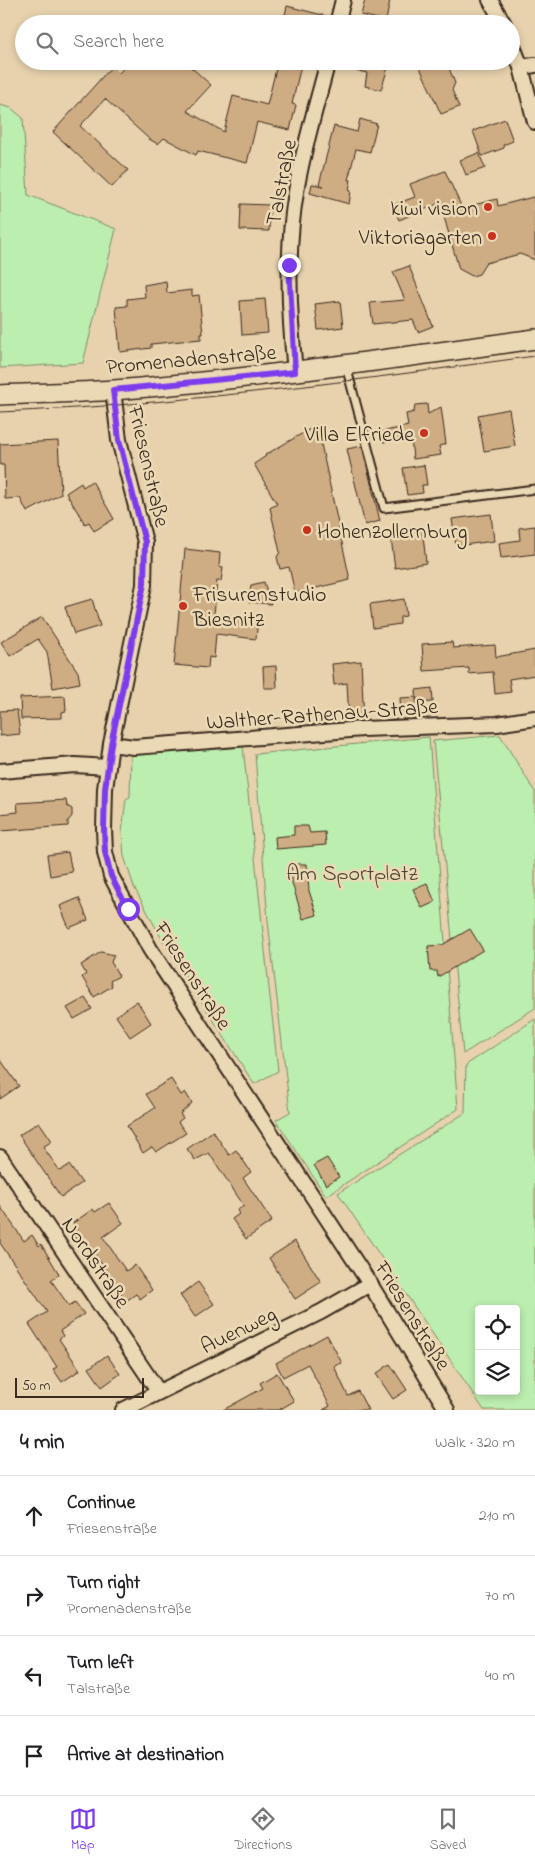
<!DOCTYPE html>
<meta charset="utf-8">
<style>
body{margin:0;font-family:"Indie Flower",sans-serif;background:#f6f6f6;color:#202124}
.controls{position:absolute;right:15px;bottom:15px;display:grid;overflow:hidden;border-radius:5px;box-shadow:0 2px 8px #0003}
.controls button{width:45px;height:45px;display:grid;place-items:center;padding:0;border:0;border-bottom:1px solid #e0e0e0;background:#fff;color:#202124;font:25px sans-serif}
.scale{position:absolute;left:15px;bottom:12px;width:129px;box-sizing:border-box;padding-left:5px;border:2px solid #3b2a1e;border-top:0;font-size:14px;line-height:18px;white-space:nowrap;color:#3b2a1e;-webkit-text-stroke:4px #ebd9b6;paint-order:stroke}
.stop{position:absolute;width:15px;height:15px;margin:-11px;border:4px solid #7c3aed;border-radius:50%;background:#fff}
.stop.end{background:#7c3aed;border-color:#fff;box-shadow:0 1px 5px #0008}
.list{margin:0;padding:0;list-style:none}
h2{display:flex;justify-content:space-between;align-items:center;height:65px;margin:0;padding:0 20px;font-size:21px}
h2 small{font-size:16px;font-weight:400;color:#757577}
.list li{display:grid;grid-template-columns:32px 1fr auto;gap:15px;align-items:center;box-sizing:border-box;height:80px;padding:0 20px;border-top:1px solid #e0e0e0}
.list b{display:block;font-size:19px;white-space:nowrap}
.list p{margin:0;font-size:16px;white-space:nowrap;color:#757577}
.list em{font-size:16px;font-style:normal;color:#757577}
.icon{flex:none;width:28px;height:28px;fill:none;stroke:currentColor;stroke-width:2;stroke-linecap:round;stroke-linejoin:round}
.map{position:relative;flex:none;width:535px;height:1410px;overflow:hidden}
.search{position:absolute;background:#fff;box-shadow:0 2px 8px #0003;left:15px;right:15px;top:15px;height:55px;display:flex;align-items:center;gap:12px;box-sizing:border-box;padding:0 18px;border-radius:28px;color:#757577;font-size:19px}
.sheet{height:385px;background:#fff}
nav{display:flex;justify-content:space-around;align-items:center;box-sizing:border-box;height:70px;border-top:1px solid #e0e0e0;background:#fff;font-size:14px;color:#757577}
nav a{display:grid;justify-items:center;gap:2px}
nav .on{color:#7c3aed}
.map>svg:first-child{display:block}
</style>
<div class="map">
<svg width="535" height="1410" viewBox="0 0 535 1410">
<rect width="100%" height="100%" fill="#e7d2ad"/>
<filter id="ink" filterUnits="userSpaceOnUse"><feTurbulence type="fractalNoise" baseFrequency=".02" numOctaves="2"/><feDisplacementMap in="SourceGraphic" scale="10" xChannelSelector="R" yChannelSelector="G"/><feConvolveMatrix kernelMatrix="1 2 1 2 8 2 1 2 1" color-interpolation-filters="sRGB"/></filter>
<g filter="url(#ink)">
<g fill="#bceeaf" stroke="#7c8c66" fill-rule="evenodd">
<polygon points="0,105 11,108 23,118 28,195 116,229 83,363 0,368"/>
<polygon points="500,735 535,792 535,1008 463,1054 433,741"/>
<polygon points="429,737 458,1109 326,1196 276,1120 290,1112 268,921 255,754"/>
<polygon points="243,747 278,1071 254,1084 163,941 134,887 124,856 122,832 126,799 130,797 131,755"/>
<path d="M 535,1019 L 535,1410 L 484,1410 L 338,1193 L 465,1113 L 466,1065 ZM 479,1309 L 516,1309 L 516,1391 L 479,1391 Z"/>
</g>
<g fill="#cfad84" stroke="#3b2a1e">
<polygon points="365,0 390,0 386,21 361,15"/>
<polygon points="287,6 330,17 328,24 283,24"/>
<polygon points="130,61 184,61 211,85 187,111 224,132 233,96 267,105 278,61 302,61 292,104 296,105 290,130 257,122 247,163 198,151 196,155 164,138 158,144 149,139 105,99 80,126 128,170 112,187 53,132 112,66 119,73"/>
<polygon points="340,61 390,61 381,90 365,86 367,73 339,67"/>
<polygon points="417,61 446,61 455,83 452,90 459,107 441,114"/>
<polygon points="360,119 377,124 370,152 356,149 348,180 351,180 349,190 351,191 349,204 310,193 312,184 324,186 319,185 334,126 357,132"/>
<polygon points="505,119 513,141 503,145 504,148 482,156 473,131"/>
<polygon points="479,153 485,168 466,175 460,160"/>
<polygon points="445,171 462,208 497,199 498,206 533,197 535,205 535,260 520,254 486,263 479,274 472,276 459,269 440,203 399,220 393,205 415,197 410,184"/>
<polygon points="241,204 270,205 269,231 240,230"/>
<polygon points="409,266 433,326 418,332 413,320 373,324 370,303 405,300 393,272"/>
<polygon points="166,281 167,293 192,290 192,296 199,295 203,334 201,334 201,339 151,344 151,348 120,352 116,307 127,306 127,299 145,297 144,285"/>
<polygon points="265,299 268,333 242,335 240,301"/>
<polygon points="340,301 343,327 318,330 315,304"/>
<polygon points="427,404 428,414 441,407 446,444 439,446 441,455 413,459 411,438 383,442 381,432 408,426 406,414 414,412 415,405"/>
<polygon points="509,409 515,446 484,451 478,415"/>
<polygon points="317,425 350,580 295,593 289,567 280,569 277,557 280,552 270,508 277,504 254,464 266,456 265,455"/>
<polygon points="58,441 61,494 27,512 20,498 5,499 4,465 0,465 0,444"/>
<polygon points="362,446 380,521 365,525 347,449"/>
<polygon points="424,465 427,485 422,485 423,493 407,495 403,468"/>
<polygon points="92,481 114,519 94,531 89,522 85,524 66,493 81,483 83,487"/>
<polygon points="491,514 494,541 456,546 452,519"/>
<polygon points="422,526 426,563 395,568 390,531"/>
<polygon points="535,526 535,554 501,558 499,543 520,540 519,528"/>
<polygon points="185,549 220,553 219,567 223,568 221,581 217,581 214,615 258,619 256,639 216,634 214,658 209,657 208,668 174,665"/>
<polygon points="264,582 271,604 249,602 251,585"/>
<polygon points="92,599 100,626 74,634 65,607"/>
<polygon points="404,599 406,616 400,617 400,624 373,628 370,604"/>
<polygon points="42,617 78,672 80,683 53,688 47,652 38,639 10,656 1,642"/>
<polygon points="452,642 453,648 495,645 496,657 535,650 535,675 509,679 511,692 495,694 493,672 469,674 469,668 424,671 422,644"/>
<polygon points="361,661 364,720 349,721 347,683 334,685 332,664"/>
<polygon points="276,666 277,688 264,688 263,667"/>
<polygon points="432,688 433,702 417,703 416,690"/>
<polygon points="65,696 66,711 62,712 62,718 21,719 20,698"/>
<polygon points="416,697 417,712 401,714 400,698"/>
<polygon points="17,710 20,734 0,736 0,711"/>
<polygon points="66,800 67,806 72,809 72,816 68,821 68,826 0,831 0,814 18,812 17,803"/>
<polygon points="294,826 308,826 310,833 325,832 326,845 276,849 275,837 294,835"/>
<polygon points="68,852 72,872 50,876 47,855"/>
<polygon points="291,864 307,864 309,891 317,915 303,919 292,883"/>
<polygon points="427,883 435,902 422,908 413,889"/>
<polygon points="79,898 88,920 69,928 60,906"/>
<polygon points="470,929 483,950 438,977 437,971 430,971 428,946 442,945"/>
<polygon points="101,952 114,955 111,962 119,976 110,981 112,986 94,997 82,977 86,974 81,965"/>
<polygon points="85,998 92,1009 74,1019 67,1008"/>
<polygon points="137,1001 151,1023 130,1037 116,1016"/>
<polygon points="0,1059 19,1086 0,1099"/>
<polygon points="171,1079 181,1095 185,1092 192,1103 180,1114 183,1118 178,1122 186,1133 156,1152 152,1147 143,1153 127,1126 155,1108 146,1094"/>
<polygon points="39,1122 52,1141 43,1147 60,1171 69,1165 82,1183 61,1197 19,1135"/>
<polygon points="213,1131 229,1155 236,1150 251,1172 243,1178 272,1221 246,1239 232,1219 239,1214 237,1210 244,1206 209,1153 195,1160 187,1149"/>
<polygon points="327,1158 339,1177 326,1185 314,1165"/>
<polygon points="109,1203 123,1223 103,1237 126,1271 135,1265 152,1290 140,1299 136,1294 126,1301 85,1239 73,1238 77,1229 73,1223 93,1209 95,1212"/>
<polygon points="0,1206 24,1241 32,1235 39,1246 41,1244 59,1274 51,1280 69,1306 75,1302 84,1314 60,1331 63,1336 59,1339 80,1370 62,1382 53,1369 57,1367 29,1324 47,1312 0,1243"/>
<polygon points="295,1241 321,1282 295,1299 269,1258"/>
<polygon points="198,1282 214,1304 195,1317 180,1295"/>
<polygon points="327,1335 342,1363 334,1366 348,1396 358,1391 368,1410 323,1410 330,1406 308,1364 283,1377 276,1363"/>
<polygon points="107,1355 120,1374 102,1387 89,1368"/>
<polygon points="390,1364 407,1390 393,1399 376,1374"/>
<polygon points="277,1373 294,1401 279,1410 223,1410 263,1388 260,1383"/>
</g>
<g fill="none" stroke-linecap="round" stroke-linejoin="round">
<defs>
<polyline id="service" points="346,366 384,508 535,489"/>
<g id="minor">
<polyline points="490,0 504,24"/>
<polyline points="337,24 343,0"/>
<polyline points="511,41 521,67 535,122"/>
<polyline points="521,67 535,65"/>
<path d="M 295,372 C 289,312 286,251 296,192 C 303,148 317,104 328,61"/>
<polyline points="113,390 119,440 145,542 144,585 111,744 105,789 104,829 105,852 111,876 150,949 370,1284 447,1410"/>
<polyline points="111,744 134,747 363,729 497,724 535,718"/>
<polyline points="0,771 75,765 108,767"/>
<polyline points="0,1157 158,1391"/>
<polyline points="123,1410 321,1312 370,1284"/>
</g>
<path id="secondary" d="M 0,395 C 38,393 76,393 114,390 C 255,379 395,358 535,339"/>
</defs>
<use href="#service" stroke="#3b2a1e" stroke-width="11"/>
<use href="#minor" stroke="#3b2a1e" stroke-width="18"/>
<use href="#secondary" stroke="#3b2a1e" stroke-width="22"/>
<use href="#service" stroke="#ebd9b6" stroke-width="7"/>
<use href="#minor" stroke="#ebd9b6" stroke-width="14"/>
<use href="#secondary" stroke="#ebd9b6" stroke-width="19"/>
<path stroke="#3b2a1e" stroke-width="1" d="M 0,412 C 179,405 358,380 535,356"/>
</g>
</g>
<g fill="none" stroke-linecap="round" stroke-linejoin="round" filter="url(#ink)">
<polyline stroke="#7c3aed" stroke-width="6" points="128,909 111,876 105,852 104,829 105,789 111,744 144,584 145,542 119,440 113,390 295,372 289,265"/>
</g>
<g fill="#c8321e" stroke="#ebd9b6" stroke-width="2">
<circle cx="488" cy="207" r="5"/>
<circle cx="492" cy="236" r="5"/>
<circle cx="424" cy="433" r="5"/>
<circle cx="307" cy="530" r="5"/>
<circle cx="183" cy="606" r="5"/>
</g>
<g text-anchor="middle" stroke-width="5" stroke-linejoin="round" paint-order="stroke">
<g font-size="22" fill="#3b2a1e" stroke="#ebd9b6">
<text transform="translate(280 182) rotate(-79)" y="8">Talstraße</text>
<text transform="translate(191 358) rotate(-5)" y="8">Promenadenstraße</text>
<text transform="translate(150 466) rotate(77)" y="8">Friesenstraße</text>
<text transform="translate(322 713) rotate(-4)" y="8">Walther-Rathenau-Straße</text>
<text transform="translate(194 975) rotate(57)" y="8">Friesenstraße</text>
<text transform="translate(97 1262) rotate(56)" y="8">Nordstraße</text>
<text transform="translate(414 1315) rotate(58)" y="8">Friesenstraße</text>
<text transform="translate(238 1329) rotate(-26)" y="8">Auenweg</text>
</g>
<g font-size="22" fill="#3b2a1e" stroke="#ebd9b6" text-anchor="end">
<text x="478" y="215">kiwi vision</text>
<text x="482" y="244">Viktoriagarten</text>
<text x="414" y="441">Villa Elfriede</text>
<text x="317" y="538" text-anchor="start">Hohenzollernburg</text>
<text x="193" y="601" text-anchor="start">Frisurenstudio<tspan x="193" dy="25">Biesnitz</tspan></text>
</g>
<g font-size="22" fill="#4e4734" stroke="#ebd9b6">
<text x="352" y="880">Am Sportplatz</text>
</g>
</g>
</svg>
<div class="controls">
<button><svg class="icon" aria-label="locate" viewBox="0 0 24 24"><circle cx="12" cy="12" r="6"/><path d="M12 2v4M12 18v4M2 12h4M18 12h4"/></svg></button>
<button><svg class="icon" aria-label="layers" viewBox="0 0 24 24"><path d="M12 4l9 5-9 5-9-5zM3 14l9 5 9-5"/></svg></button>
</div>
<div class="scale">50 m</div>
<div class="stop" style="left:128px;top:909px"></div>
<div class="stop end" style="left:289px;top:265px"></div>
<div class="search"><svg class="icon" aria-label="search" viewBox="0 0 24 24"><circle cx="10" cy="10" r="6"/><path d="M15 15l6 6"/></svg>Search here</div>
</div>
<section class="sheet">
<h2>4 min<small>Walk · 320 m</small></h2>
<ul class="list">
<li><svg class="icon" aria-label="ahead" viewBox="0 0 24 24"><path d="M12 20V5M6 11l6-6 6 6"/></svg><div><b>Continue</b><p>Friesenstraße</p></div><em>210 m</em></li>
<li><svg class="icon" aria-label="right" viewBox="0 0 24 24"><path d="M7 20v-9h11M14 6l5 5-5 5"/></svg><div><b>Turn right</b><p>Promenadenstraße</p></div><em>70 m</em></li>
<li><svg class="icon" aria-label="left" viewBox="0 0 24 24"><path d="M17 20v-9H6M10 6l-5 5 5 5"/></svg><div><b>Turn left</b><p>Talstraße</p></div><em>40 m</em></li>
<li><svg class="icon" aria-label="arrive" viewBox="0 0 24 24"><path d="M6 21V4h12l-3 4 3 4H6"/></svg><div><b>Arrive at destination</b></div></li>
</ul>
</section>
<nav>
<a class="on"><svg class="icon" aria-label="map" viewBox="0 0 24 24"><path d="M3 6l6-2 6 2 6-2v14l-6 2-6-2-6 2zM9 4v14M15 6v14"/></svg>Map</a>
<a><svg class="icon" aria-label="directions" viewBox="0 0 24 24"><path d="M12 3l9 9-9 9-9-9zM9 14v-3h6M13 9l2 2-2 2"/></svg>Directions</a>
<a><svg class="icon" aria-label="saved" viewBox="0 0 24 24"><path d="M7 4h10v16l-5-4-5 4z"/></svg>Saved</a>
</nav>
